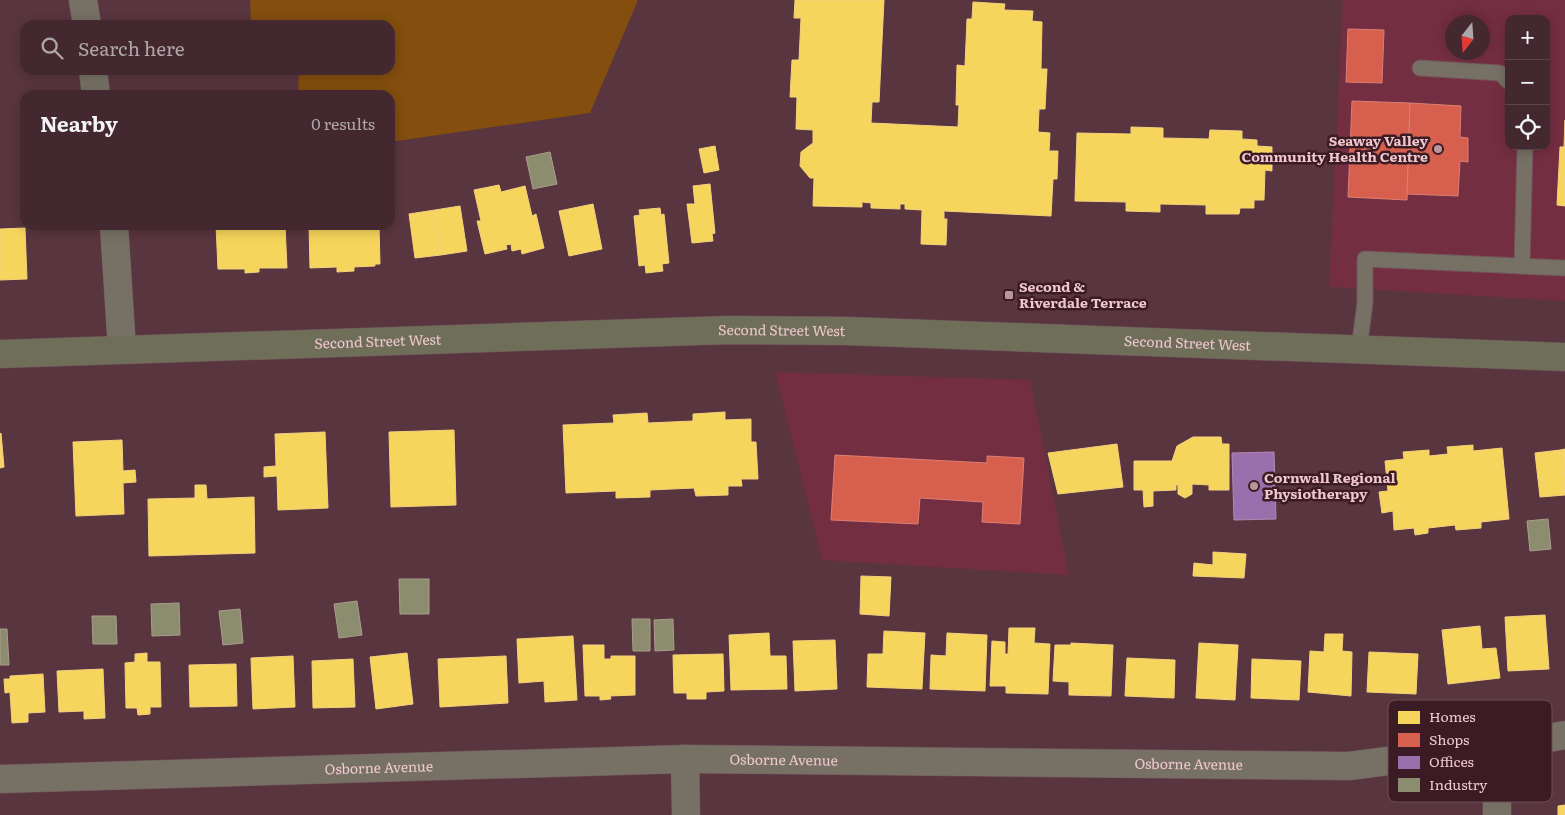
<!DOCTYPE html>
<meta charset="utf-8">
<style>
body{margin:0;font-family:Literata,serif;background:#4d343b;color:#f1f3f6}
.controls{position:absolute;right:15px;top:15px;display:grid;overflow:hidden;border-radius:10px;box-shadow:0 2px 12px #0003}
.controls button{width:45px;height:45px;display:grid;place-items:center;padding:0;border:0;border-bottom:1px solid #5b444b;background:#43282f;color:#f1f3f6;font:25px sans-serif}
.compass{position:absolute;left:1445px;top:15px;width:45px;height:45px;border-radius:50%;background:#43282f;box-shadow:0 2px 12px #0003;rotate:197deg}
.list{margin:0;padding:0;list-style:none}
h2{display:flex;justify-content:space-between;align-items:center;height:65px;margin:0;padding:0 20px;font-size:21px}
h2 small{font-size:16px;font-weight:400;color:#afa6aa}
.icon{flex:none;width:28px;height:28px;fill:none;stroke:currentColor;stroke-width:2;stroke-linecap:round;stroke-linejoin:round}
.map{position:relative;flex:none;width:1565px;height:815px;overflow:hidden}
.search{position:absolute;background:#43282f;box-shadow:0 2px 12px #0003;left:20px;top:20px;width:375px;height:55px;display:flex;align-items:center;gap:12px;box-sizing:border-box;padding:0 18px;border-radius:15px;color:#afa6aa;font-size:19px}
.panel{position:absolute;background:#43282f;box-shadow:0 2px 12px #0003;left:20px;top:90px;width:375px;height:140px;border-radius:15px}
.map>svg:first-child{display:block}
</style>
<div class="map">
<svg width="1565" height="815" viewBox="0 0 1565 815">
<rect width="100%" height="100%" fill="#59353f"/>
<g fill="#742e42" fill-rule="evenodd">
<path d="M 1343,0 L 1565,0 L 1565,301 L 1329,287 ZM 1509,19 L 1546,19 L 1546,146 L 1509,146 ZM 1452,22 L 1482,22 L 1482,52 L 1452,52 Z"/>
<polygon points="775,372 1030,380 1069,575 822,560"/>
</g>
<polygon fill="#834e0e" points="250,0 638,0 590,113 390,142 390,95 298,95 299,70 390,70 390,25 255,25 251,23"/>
<g fill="#f6d55c" stroke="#f4d17e">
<polygon points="795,0 884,0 879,102 872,102 871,123 958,127 959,105 956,105 957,65 965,66 967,19 972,19 973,2 1005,4 1004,10 1033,11 1032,21 1042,22 1041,69 1047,69 1045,109 1039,109 1038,132 1050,133 1049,151 1058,151 1057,179 1053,179 1051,216 944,211 944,219 947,219 946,245 921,244 922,210 905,209 905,204 900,204 900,209 871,208 871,203 862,202 862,207 813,206 814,178 810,178 800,166 801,152 813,143 813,130 796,129 797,97 790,97 792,60 799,60 801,18 794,18"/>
<polygon points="1565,120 1565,206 1557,205 1560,147 1564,147"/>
<polygon points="1131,127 1163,128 1163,138 1209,139 1210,130 1242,131 1242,139 1257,140 1257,146 1272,147 1272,171 1265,170 1264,200 1254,200 1254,208 1240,208 1239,214 1206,214 1206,205 1160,204 1160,212 1126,211 1126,202 1075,201 1077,133 1131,134"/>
<polygon points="715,146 719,170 704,173 699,149"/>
<polygon points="710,184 715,233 712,234 713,241 692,243 687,204 695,204 693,186"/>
<polygon points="499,185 501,192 525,186 532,216 536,214 544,248 522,254 521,249 512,251 511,244 506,245 507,249 485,254 477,221 481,221 474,190"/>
<polygon points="593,204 602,249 569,256 559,211"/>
<polygon points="460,206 467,251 441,255 435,210"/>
<polygon points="660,208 661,215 664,214 669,263 662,264 663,271 646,273 645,265 639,266 634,216 640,215 639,210"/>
<polygon points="435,210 441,255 415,258 409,214"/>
<polygon points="216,225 285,225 287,268 259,268 259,272 245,273 245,269 218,269"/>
<polygon points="309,225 379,225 380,264 375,264 375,266 354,267 354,271 337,272 337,267 310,268"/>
<polygon points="25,228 27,279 0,280 0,229"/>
<polygon points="725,412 725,420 751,419 751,442 756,442 758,479 741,479 742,486 728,486 728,495 696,496 694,488 650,490 650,497 616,498 616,491 566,493 563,425 614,423 613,415 647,413 648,423 693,421 693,414"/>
<polygon points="454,430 456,505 391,507 389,432"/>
<polygon points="325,432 328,508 278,510 277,476 264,477 264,467 276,466 275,434"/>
<polygon points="1,433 4,467 0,468 0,434"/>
<polygon points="1193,437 1221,437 1222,444 1229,444 1229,490 1209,490 1209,485 1192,484 1192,494 1185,498 1178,494 1178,485 1176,485 1176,490 1153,491 1153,506 1144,507 1143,490 1134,490 1134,461 1172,461 1177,446"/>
<polygon points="122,440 123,471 135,470 136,482 123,483 124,514 76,516 73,442"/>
<polygon points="1117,444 1123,487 1058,494 1048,453"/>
<polygon points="1473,445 1473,451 1502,448 1509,519 1481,522 1481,528 1456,530 1455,525 1428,528 1428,533 1415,535 1414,528 1394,530 1393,511 1382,513 1379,492 1388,491 1385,461 1404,459 1403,452 1429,450 1429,456 1448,454 1447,447"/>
<polygon points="1565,449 1565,495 1560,450"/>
<polygon points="1560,450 1565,495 1540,497 1535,453"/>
<polygon points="195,485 206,485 207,499 254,497 255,553 149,556 148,499 195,498"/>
<polygon points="1213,552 1246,554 1244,578 1193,576 1194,563 1213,565"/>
<polygon points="861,576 891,577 889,616 860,614"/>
<polygon points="1545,615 1549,669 1508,671 1505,617"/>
<polygon points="1480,626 1482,649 1496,648 1500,678 1448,684 1442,630"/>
<polygon points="1009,628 1035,628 1034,643 1050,644 1048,694 1006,693 1006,686 990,686 992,641 1005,642 1005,654 1008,654"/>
<polygon points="884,631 925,633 922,689 867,687 868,654 883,654"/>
<polygon points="769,633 770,656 786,656 787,689 731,690 729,635"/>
<polygon points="947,633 987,635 985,691 930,689 931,655 946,656"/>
<polygon points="1325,634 1343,634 1342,651 1352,652 1351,696 1308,692 1310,651 1324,652"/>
<polygon points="573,636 577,700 545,702 544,681 519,683 517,639"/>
<polygon points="835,640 837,689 795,691 793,641"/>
<polygon points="1071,643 1113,645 1111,696 1069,695 1069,682 1053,681 1055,645 1071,645"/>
<polygon points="1199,643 1238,645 1235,700 1196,698"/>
<polygon points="583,645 604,645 604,659 611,659 611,656 635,656 635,695 610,696 611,699 600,700 600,696 585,696"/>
<polygon points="1369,652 1418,654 1416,694 1367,692"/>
<polygon points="147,653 147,662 160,662 161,707 150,707 150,714 138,715 137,708 126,708 125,663 135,662 135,654"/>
<polygon points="407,653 413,704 376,709 370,657"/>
<polygon points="723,654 724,691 706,692 706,699 687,699 687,693 674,693 673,655"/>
<polygon points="293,656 295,707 253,709 251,658"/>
<polygon points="506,656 508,703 440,707 438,659"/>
<polygon points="1127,658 1175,660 1174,698 1125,696"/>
<polygon points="353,659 355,707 313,708 312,661"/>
<polygon points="1252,659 1301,661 1299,700 1251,698"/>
<polygon points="236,664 237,706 190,707 189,665"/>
<polygon points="103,669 105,718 84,719 84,711 59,712 57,671"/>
<polygon points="43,674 45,712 28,713 28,722 12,723 10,692 5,693 4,679 10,679 10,676"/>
<polygon points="1565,805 1565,815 1558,815 1558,806"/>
</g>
<g fill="#d6604d" stroke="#de7f74">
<polygon points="1348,29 1384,30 1382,83 1346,82"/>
<polygon points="1352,101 1410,103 1407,200 1348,197"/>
<polygon points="1410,103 1461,106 1460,137 1468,138 1468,162 1460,161 1458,196 1407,194"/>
<polygon points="835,455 987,463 987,456 1024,458 1020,524 982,522 983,502 920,498 918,524 831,520"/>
</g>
<polygon fill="#9970ab" stroke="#b38ab6" points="1274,452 1276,519 1234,520 1232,453"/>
<g fill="#8c8c6e" stroke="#aa9e8b">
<polygon points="550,152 557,184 533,189 526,157"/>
<polygon points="1548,519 1551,549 1530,551 1527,521"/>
<polygon points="399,579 429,579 429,614 400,614"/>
<polygon points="357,601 362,635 339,638 334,604"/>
<polygon points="179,603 180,635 152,636 151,604"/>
<polygon points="240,609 243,643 223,645 219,611"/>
<polygon points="92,616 116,616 117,644 93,644"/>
<polygon points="632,619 650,619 650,651 633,651"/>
<polygon points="673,619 674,650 655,651 654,620"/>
<polygon points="0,629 7,629 9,665 0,665"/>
</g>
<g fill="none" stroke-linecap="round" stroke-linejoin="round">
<defs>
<g id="lane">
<polyline points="1420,68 1500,73 1509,82"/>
<polyline points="1522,266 1525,146"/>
<polyline points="1359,349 1365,303 1365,259 1565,268"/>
</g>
<g id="street">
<polyline points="83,0 87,25"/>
<polyline points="93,70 96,95"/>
<polyline points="114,225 122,349"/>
<polyline points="1497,747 1497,815"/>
<polyline points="685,759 686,815"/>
<path id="s1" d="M 0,779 L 685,759 L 1349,766 L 1497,747 L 1565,735"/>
</g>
<g id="secondary">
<path id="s2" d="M 0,354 L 729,330 L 847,331 L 1565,357"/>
</g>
</defs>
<use href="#lane" stroke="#72525a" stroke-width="17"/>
<use href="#street" stroke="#72525a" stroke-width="29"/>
<use href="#secondary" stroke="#72525a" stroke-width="29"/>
<use href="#lane" stroke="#767164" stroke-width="15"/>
<use href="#street" stroke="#767164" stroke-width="28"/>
<use href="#secondary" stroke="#6e6e59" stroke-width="28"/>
</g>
<g fill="#bb949c" stroke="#3b1c24" stroke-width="2">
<circle cx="1438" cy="149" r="5"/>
<rect x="1004" y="290" width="10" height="10" rx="2.5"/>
<circle cx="1254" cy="486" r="5"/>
</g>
<g text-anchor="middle" stroke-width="5" stroke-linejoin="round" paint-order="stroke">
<g font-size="14" font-weight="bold" fill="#f0c7ce" stroke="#3b1c24" text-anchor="start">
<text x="1428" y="146" text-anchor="end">Seaway Valley<tspan x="1428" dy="16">Community Health Centre</tspan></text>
<text x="1019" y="292">Second &amp;<tspan x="1019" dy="16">Riverdale Terrace</tspan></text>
<text x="1264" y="483">Cornwall Regional<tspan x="1264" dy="16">Physiotherapy</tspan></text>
</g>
<g font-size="14" fill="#f0c7ce" stroke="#3b1c24">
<text dy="5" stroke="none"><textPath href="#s2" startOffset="782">Second Street West</textPath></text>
<text dy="5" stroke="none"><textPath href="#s2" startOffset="378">Second Street West</textPath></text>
<text dy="5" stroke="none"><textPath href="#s2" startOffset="1188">Second Street West</textPath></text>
<text dy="5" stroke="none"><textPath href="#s1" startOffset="784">Osborne Avenue</textPath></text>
<text dy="5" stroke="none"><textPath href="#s1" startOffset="1189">Osborne Avenue</textPath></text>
<text dy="5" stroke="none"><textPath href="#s1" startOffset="379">Osborne Avenue</textPath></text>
</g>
</g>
<rect x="1388" y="700" width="164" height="102" rx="8" fill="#3b1c24" stroke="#714f57" stroke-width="1"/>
<rect x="1398" y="711" width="22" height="13" fill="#f6d55c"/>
<rect x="1398" y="733" width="22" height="14" fill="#d6604d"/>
<rect x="1398" y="756" width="22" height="13" fill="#9970ab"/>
<rect x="1398" y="778" width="22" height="14" fill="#8c8c6e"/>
<g font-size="14" fill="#f0c7ce">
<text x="1429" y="722">Homes</text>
<text x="1429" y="745">Shops</text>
<text x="1429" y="767">Offices</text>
<text x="1429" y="790">Industry</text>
</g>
</svg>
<div class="controls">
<button>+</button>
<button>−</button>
<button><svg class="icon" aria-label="locate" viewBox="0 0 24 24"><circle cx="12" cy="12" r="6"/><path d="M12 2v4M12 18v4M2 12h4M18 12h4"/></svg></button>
</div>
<svg class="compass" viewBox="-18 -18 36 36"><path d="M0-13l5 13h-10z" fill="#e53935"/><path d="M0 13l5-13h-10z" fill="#afa6aa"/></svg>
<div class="search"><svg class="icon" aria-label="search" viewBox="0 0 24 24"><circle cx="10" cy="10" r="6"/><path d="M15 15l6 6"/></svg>Search here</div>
<section class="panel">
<h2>Nearby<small>0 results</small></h2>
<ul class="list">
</ul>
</section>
</div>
